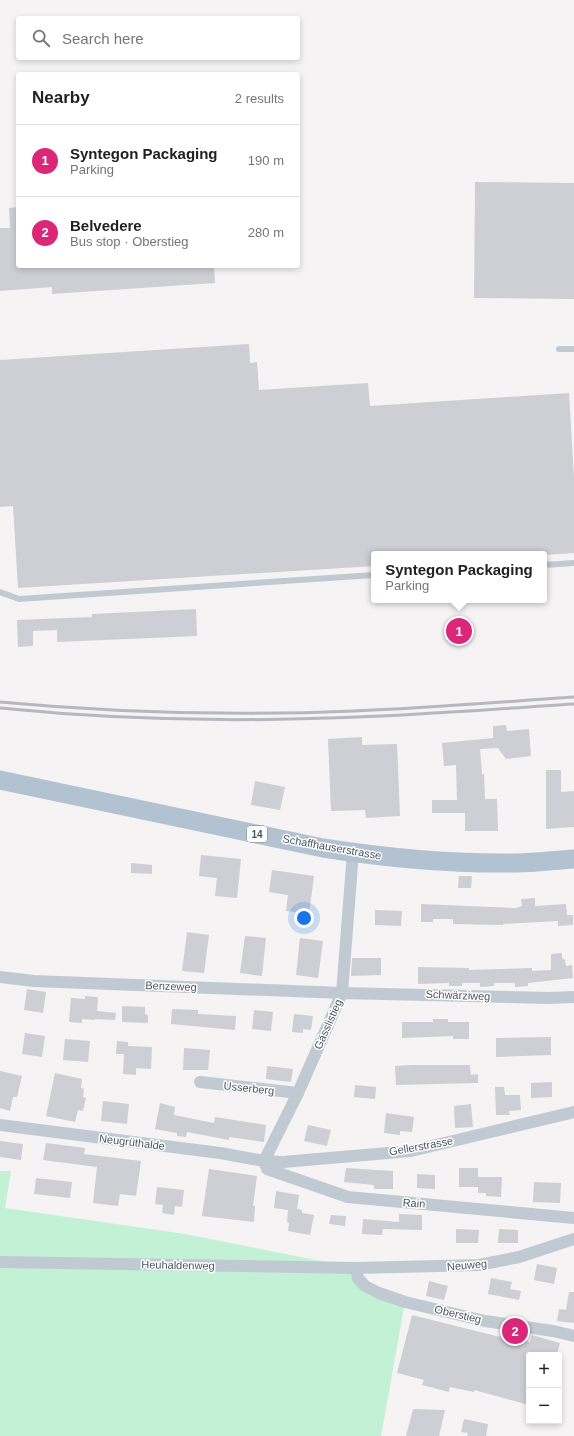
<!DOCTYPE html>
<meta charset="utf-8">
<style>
body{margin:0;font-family:Arial,sans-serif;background:#f2f2f2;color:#202124}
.controls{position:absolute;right:12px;bottom:12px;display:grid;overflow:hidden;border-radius:4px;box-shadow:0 2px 6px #0003}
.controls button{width:36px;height:36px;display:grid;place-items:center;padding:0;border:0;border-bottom:1px solid #e0e0e0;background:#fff;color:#202124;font:20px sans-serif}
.you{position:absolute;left:304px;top:918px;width:14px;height:14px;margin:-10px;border:3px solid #fff;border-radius:50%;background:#1a73e8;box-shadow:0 0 0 6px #1a73e833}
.badge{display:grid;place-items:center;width:26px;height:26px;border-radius:50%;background:#db2777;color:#fff;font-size:13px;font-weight:700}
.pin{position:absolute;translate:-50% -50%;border:2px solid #fff;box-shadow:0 1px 4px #0006}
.popup{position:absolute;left:371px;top:551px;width:176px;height:52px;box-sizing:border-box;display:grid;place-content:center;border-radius:4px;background:#fff;filter:drop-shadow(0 1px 3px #0005);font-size:13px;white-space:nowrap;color:#757577}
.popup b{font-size:15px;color:#202124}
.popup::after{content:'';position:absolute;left:50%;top:100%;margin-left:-8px;border:8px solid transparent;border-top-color:#fff}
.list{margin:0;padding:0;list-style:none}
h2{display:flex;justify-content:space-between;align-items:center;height:52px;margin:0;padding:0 16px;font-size:17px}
h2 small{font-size:13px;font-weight:400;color:#757577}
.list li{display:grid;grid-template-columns:26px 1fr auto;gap:12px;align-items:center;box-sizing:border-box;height:72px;padding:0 16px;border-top:1px solid #e0e0e0}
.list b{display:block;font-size:15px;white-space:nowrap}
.list p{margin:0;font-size:13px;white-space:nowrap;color:#757577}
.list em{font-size:13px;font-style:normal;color:#757577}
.icon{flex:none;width:22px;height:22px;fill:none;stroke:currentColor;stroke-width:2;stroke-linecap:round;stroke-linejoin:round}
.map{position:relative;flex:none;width:574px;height:1436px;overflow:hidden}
.search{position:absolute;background:#fff;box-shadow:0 2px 6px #0003;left:16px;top:16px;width:284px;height:44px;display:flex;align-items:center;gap:10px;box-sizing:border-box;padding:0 14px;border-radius:4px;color:#757577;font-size:15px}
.panel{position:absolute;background:#fff;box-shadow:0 2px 6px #0003;left:16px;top:72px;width:284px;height:196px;border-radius:4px}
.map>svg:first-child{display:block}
</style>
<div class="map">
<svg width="574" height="1436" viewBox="0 0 574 1436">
<rect width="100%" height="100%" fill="#f5f3f3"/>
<polygon fill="#c3f1d5" points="0,1171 11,1171 5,1208 185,1234 356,1268 358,1278 405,1302 381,1436 0,1436"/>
<g fill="#cdcfd5">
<polygon points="475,182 574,183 574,299 474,298"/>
<polygon points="18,207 18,266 214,266 215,283 52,294 52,287 0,291 0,228 10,228 9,208"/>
<polygon points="249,344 250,363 257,362 259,390 368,383 370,406 569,393 574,477 574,553 544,555 374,554 374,566 18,588 13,506 0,507 0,360"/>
<polygon points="196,609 197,636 57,642 57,630 33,631 33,646 18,647 17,620 92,617 92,614"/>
<polygon points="506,725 507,731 529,729 531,756 506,759 498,748 480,749 482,774 484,774 485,799 497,799 498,831 465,831 465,813 432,813 432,800 457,800 456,765 444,766 442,743 493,738 493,726"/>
<polygon points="362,737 362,745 397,744 400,816 366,818 365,810 331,811 328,739"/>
<polygon points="546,770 561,770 561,792 574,791 574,827 546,829"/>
<polygon points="255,781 285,787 280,810 251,805"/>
<polygon points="201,855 241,859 237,898 215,896 217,878 199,876"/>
<polygon points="131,863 152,865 152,874 131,873"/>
<polygon points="272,870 314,876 309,914 286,911 288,895 269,892"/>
<polygon points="459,876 472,876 471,888 458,888"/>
<polygon points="535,898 535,906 566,904 567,915 573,915 573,925 558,926 558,921 503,924 503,925 453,924 453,919 433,919 433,922 421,922 421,904 516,908 522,906 521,899"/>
<polygon points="375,910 402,911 401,926 375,925"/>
<polygon points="187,932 209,935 204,973 182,971"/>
<polygon points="245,936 266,938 262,976 240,973"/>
<polygon points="300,938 323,941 318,978 296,975"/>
<polygon points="562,953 562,958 565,960 566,966 572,965 573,978 528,983 528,986 515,987 515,983 494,983 494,986 480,987 480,983 462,983 462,986 449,986 449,983 418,984 418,967 469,968 469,970 532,968 532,971 551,970 551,954"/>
<polygon points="352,958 381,958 381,975 351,976"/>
<polygon points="27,989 46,992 43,1013 24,1010"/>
<polygon points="85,996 98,997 97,1011 116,1013 115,1020 95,1019 95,1020 82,1019 82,1023 69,1022 71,998 85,999"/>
<polygon points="122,1006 145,1007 145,1014 148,1015 148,1023 122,1022"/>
<polygon points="172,1009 198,1010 198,1014 236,1016 235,1030 171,1024"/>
<polygon points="254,1010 273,1012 271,1031 252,1029"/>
<polygon points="294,1014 313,1016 311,1030 303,1029 303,1033 292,1032"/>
<polygon points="433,1019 448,1019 448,1022 469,1022 469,1039 453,1039 453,1036 402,1038 402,1022 433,1022"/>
<polygon points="25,1033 45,1036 42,1057 22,1054"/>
<polygon points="551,1037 551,1055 496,1057 496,1038"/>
<polygon points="65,1039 90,1041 88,1062 63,1060"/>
<polygon points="117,1041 128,1042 128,1046 152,1047 151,1069 136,1068 136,1075 123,1074 124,1054 116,1054"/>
<polygon points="184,1048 210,1050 208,1070 183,1070"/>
<polygon points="412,1065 470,1065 471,1075 478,1074 478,1083 396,1085 395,1066"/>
<polygon points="267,1066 293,1069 291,1082 266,1079"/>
<polygon points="0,1071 22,1076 17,1097 13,1097 10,1111 0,1108"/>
<polygon points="55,1073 82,1079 81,1088 84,1089 83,1097 86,1098 83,1111 78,1110 75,1122 46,1116"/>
<polygon points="552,1082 552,1097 531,1098 531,1083"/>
<polygon points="355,1085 376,1087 375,1099 354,1097"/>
<polygon points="495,1087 504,1087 505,1095 520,1095 521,1110 509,1111 510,1115 496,1115"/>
<polygon points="103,1101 129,1104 127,1124 101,1121"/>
<polygon points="160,1103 175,1107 174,1115 214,1123 215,1117 266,1125 264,1142 229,1137 229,1140 187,1132 186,1137 177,1136 177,1133 155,1129"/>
<polygon points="471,1104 473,1127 455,1128 454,1106"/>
<polygon points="386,1113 414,1117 412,1132 400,1131 400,1135 384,1133"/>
<polygon points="308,1125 331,1130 327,1146 304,1141"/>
<polygon points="0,1141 23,1144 21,1160 0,1157"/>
<polygon points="46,1143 85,1148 84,1154 141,1161 136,1196 120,1194 118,1206 93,1203 97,1167 43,1160"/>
<polygon points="346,1168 393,1171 393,1189 374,1189 374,1185 344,1182"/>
<polygon points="459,1168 478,1168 478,1177 502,1177 501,1197 486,1196 486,1193 478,1193 478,1187 459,1187"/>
<polygon points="209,1169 257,1176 253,1206 255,1206 254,1222 202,1216"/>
<polygon points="417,1174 435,1175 435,1189 417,1188"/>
<polygon points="36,1178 72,1182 70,1198 34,1194"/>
<polygon points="534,1182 561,1183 560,1203 533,1202"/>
<polygon points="157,1187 184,1190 182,1207 175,1206 174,1215 162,1213 163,1205 155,1204"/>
<polygon points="276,1191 299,1195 297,1209 302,1210 302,1213 314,1215 310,1235 288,1231 289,1223 287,1222 288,1210 274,1208"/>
<polygon points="399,1214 422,1215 422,1230 383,1229 382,1235 362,1234 363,1219 399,1222"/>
<polygon points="331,1215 346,1216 345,1226 329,1224"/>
<polygon points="456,1229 479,1230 478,1243 456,1243"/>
<polygon points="499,1229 518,1230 518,1243 498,1243"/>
<polygon points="537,1264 557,1268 554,1284 534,1280"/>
<polygon points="491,1278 512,1282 510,1289 521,1291 519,1300 488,1294"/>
<polygon points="429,1281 448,1286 444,1300 426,1296"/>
<polygon points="569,1292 574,1292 574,1323 557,1321 559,1309 566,1310"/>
<polygon points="412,1315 500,1337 501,1334 530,1342 532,1335 560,1343 557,1355 529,1355 529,1405 474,1390 474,1392 450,1387 449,1392 422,1385 424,1380 397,1373"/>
<polygon points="413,1409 445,1410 439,1436 406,1436"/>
<polygon points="464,1419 488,1424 486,1436 467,1436 468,1433 461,1432"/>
</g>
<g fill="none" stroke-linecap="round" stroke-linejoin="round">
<g stroke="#c1cad2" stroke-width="6">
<polyline points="559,349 574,349"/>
<polyline points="544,565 574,563"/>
<polyline points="0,592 19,599 374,575"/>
</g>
<g stroke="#c1cad2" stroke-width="12">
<polyline points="0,977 34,981 342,993 549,998 574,997"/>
<polyline points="200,1082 298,1093"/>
<polyline points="0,1125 220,1153 264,1161 283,1162 411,1151 574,1112"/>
<polyline points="264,1161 298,1093 342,993 353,852"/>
<polyline points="264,1161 267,1169 348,1197 574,1218"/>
<polyline points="0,1262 356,1268 479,1265 519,1257 574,1239"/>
<polyline points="356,1268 358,1278 365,1286 379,1293 405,1302 485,1321 553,1331 574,1336"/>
</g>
<path stroke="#b3c2d1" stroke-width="19" d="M 0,780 L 323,848 C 387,858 452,864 516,863 C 536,863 555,860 574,859"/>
<g stroke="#b5b8bd" stroke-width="3">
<path d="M 0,702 C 118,713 236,716 354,711 C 427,708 501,702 574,697"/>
<path d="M 0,708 C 109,719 219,722 329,718 C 411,716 493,709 574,704"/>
</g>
</g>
<g text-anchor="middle" stroke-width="3" stroke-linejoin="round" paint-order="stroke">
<rect fill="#fff" stroke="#808990" stroke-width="1" x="247" y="826" width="20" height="16" rx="3"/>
<g font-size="10" font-weight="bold" fill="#4a5661">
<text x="257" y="838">14</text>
</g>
<g font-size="11" fill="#4a5661" stroke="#fff">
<text transform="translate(332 847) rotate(10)" y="4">Schaffhauserstrasse</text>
<text transform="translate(171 986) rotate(2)" y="4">Benzeweg</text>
<text transform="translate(458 995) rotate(2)" y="4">Schwärziweg</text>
<text transform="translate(328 1024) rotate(-66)" y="4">Gässlistieg</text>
<text transform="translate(249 1088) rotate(6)" y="4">Usserberg</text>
<text transform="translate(132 1142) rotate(7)" y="4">Neugrüthalde</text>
<text transform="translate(421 1146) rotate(-10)" y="4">Gellerstrasse</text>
<text transform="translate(414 1203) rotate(4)" y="4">Rain</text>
<text transform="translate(178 1265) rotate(1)" y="4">Heuhaldenweg</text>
<text transform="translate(467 1265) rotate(-5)" y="4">Neuweg</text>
<text transform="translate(458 1314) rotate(13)" y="4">Oberstieg</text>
</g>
</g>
</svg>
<div class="controls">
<button>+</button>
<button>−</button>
</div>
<div class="you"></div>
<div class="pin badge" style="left:459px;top:631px">1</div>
<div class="popup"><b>Syntegon Packaging</b>Parking</div>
<div class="pin badge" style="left:515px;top:1331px">2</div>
<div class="search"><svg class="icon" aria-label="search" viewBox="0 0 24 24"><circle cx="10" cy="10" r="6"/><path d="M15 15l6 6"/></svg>Search here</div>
<section class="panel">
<h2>Nearby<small>2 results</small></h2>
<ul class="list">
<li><span class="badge">1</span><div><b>Syntegon Packaging</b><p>Parking</p></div><em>190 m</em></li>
<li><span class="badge">2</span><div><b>Belvedere</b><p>Bus stop · Oberstieg</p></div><em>280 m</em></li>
</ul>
</section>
</div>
